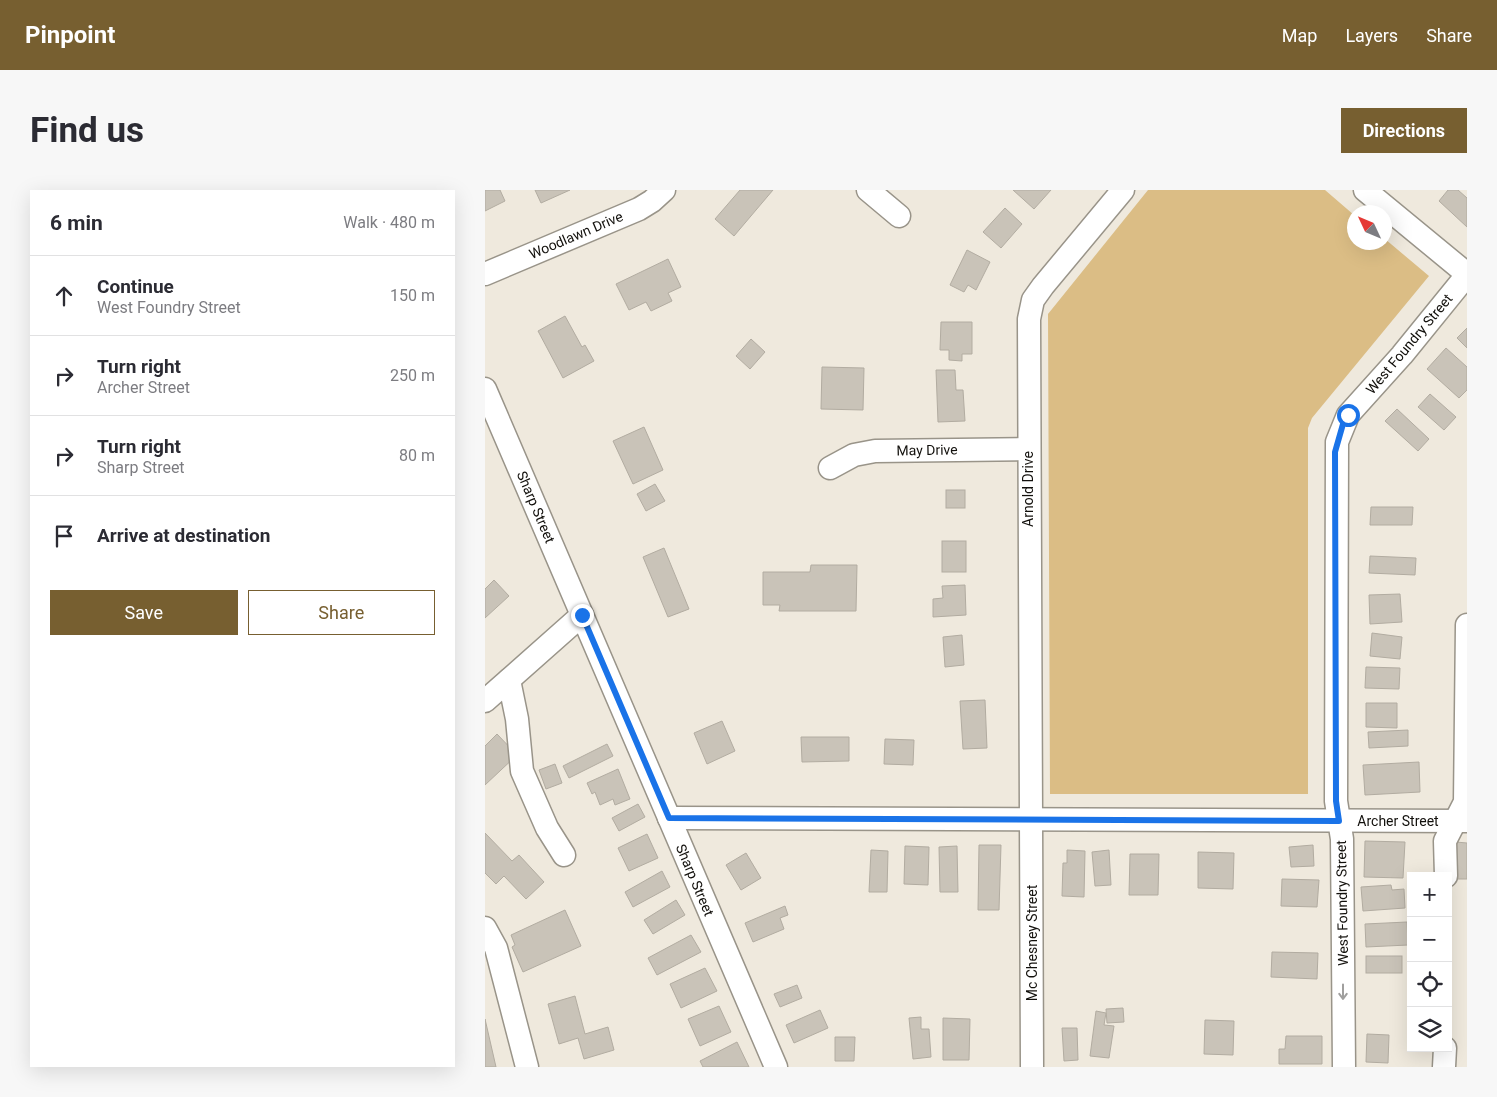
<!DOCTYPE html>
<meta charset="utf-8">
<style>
body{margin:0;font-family:Roboto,sans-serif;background:#f7f7f7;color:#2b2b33}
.controls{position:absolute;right:15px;bottom:15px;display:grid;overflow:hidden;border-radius:0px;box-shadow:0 5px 20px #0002}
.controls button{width:45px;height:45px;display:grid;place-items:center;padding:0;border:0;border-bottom:1px solid #e1e1e2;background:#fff;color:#2b2b33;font:25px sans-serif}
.compass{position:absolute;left:862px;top:15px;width:45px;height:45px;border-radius:50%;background:#fff;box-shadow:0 5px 20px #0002;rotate:314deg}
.stop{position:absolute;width:15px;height:15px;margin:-11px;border:4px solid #1a73e8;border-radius:50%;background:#fff}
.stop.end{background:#1a73e8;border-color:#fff;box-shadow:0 1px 5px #0008}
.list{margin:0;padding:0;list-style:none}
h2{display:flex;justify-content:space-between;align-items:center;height:65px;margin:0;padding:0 20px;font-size:21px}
h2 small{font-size:16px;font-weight:400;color:#7c7c81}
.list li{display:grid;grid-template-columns:32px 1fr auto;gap:15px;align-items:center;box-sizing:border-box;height:80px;padding:0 20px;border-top:1px solid #e1e1e2}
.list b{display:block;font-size:19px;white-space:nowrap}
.list p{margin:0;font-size:16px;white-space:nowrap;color:#7c7c81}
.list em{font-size:16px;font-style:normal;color:#7c7c81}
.actions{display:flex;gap:10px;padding:15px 20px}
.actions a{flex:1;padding:11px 0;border:1px solid #775f30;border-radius:0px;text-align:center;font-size:18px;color:#775f30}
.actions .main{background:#775f30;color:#fff}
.icon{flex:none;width:28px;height:28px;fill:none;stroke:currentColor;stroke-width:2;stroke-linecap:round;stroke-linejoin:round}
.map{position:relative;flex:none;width:982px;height:877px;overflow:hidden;border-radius:0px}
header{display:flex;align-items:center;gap:30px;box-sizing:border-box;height:70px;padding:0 25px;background:#775f30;color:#fff}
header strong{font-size:24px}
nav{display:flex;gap:28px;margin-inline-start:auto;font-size:18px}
.intro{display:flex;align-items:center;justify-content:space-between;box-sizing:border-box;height:120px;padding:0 30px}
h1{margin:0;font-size:35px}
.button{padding:12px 22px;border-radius:0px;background:#775f30;color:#fff;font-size:18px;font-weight:700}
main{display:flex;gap:30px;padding:0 30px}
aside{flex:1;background:#fff;border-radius:0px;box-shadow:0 5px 20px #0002}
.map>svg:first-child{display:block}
</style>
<header>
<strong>Pinpoint</strong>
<nav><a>Map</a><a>Layers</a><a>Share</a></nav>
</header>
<div class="intro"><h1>Find us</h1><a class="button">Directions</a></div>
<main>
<aside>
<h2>6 min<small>Walk · 480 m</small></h2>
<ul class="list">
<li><svg class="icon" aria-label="ahead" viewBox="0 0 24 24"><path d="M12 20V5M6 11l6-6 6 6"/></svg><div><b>Continue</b><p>West Foundry Street</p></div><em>150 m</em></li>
<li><svg class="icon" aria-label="right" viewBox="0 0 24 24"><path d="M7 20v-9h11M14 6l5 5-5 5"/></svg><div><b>Turn right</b><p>Archer Street</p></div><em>250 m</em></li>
<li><svg class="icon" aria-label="right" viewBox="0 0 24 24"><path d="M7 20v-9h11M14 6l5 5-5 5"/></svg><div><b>Turn right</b><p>Sharp Street</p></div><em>80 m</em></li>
<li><svg class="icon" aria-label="arrive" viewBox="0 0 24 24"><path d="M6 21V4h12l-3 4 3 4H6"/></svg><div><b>Arrive at destination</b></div></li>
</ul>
<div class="actions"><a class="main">Save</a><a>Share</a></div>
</aside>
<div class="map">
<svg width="982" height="877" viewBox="0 0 982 877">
<rect width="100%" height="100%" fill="#efe9dd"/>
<polygon fill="#dbbd85" points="663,0 840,0 869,25 869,52 899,52 900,49 944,86 827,228 823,238 823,604 565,604 563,124"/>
<g fill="#c9c3b8" stroke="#b2aca1">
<polygon points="0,0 15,0 20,11 0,21"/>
<polygon points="50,0 85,0 56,13"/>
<polygon points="255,0 288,0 249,46 230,29"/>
<polygon points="528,0 566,0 549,19"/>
<polygon points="963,0 973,0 982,8 982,37 954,11"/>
<polygon points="520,18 537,34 516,58 498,42"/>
<polygon points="482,60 505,72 491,100 483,95 479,102 465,95"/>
<polygon points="183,69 196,97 183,103 187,111 166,121 161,112 144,120 131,94"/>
<polygon points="80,126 97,157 100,155 109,171 78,188 53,141"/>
<polygon points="456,132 487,132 487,164 477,164 477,171 464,170 464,160 455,160"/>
<polygon points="982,138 982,158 972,148"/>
<polygon points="266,149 280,162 265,179 251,166"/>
<polygon points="961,158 982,177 982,200 974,208 942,179"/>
<polygon points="337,177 379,178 378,220 336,219"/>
<polygon points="451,180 470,180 471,200 478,200 480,231 453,232"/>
<polygon points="945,204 971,227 959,240 933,217"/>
<polygon points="912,219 944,249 933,261 900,231"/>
<polygon points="159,237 178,280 148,294 128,251"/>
<polygon points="170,294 180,311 161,321 152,304"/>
<rect x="461" y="300" width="19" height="18"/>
<polygon points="886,317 928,317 927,335 885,335"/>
<rect x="457" y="351" width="24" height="31"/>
<polygon points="179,358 204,419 183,427 158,367"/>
<polygon points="885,366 931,368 930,385 884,383"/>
<polygon points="326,375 372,375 371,421 294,421 295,415 278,415 278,382 325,382"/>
<polygon points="9,390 24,406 0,428 0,399"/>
<polygon points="480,395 481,425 448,427 448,409 458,408 457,396"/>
<polygon points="915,404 917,432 885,434 884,405"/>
<polygon points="887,443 917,447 915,469 885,466"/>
<polygon points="477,445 479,475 460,477 458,447"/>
<polygon points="881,477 915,478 914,499 880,498"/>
<polygon points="500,510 502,558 478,559 475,511"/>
<polygon points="881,513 912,513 912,538 881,537"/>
<polygon points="237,531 250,561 222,574 209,543"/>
<polygon points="923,540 923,556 884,558 883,542"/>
<polygon points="12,544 32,565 0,595 0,556"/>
<polygon points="316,547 364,547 364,571 317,572"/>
<polygon points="400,549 429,550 428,575 399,574"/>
<polygon points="122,554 128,566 84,588 78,576"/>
<polygon points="934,572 935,602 880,605 878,575"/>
<polygon points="70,574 77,593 61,599 54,580"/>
<polygon points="133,579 145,609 130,615 128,609 115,615 110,602 107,604 102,593"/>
<polygon points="153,614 160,627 134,641 127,628"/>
<polygon points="0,643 27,671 34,665 59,692 41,709 19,686 11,694 0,683"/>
<polygon points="162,644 173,668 144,681 133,658"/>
<polygon points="880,651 920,652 918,688 879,687"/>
<polygon points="971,652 982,653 982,689 970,689"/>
<polygon points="494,655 516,655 514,720 493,720"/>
<polygon points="828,655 829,676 806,677 804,657"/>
<polygon points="420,656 444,657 443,695 419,694"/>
<polygon points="472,656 473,702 455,702 454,657"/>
<polygon points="386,660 403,661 402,702 384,702"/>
<polygon points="582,660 600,661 599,707 577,706 578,673 582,673"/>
<polygon points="624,660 626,695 610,696 607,662"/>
<polygon points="713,662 749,663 748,699 713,698"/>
<polygon points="261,663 276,688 256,700 241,675"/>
<polygon points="645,664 674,664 673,705 644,705"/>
<polygon points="177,681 185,697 148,717 140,702"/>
<polygon points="797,689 834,690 832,717 796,716"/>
<polygon points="906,695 907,700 919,699 920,718 878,721 876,697"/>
<polygon points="191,710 200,725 168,744 159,730"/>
<polygon points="300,716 303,725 295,728 299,739 268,752 260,733"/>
<polygon points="80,720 96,756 38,782 27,757 30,755 26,745"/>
<polygon points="922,732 923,755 881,757 880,734"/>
<polygon points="206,745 216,762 172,785 163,768"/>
<polygon points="787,762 833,763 832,789 786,787"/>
<rect x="881" y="766" width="36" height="17"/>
<polygon points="220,778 232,801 196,818 185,794"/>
<polygon points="312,795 317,808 295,817 289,804"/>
<polygon points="90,806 100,844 123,837 129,860 99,869 93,848 74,854 63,814"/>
<polygon points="234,816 246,842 215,856 203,829"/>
<polygon points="638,818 639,832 622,833 621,819"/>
<polygon points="335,820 343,838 309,853 301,835"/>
<polygon points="611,821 621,823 619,835 629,836 624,868 605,866"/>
<polygon points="436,827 436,839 444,839 446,867 428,869 424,828"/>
<polygon points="458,828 485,829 484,870 458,870"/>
<polygon points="0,829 11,877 0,877"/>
<polygon points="720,830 749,831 748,865 719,864"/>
<polygon points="577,838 592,838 593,870 579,871"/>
<polygon points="882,844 904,845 903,873 881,872"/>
<polygon points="801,846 837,846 837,874 794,874 794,859 800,859"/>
<polygon points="350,847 370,847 369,871 350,871"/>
<polygon points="252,852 264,877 218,877 215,871"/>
</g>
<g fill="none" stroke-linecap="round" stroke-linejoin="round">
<defs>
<g id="minor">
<polyline points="383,0 414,26"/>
<polyline points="880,0 982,84"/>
<polyline points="0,84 154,19 167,11 179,0"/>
<polyline points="0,199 291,877"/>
<polyline points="345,278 369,265 390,261 543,259"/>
<polyline points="24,490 32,529 37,581 62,638 79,665"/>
<polyline points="0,511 97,425"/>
<polyline points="184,628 982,631"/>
<polyline points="961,686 960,651 980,612 982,435"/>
<polyline points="0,738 11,758 42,877"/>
<polyline points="547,877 544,129 548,110 558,96 638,0"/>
<polyline points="859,877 857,649 851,611 852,252 863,225 917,165 982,85"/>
<polyline points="959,877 960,858"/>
</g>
</defs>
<use href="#minor" stroke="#999489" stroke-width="25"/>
<use href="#minor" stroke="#fff" stroke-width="22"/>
</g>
<defs><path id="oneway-shaft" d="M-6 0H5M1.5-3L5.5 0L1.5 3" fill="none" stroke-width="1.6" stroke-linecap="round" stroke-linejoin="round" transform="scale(1.25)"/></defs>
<use stroke="#a09f9e" href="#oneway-shaft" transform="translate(858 802) rotate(90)"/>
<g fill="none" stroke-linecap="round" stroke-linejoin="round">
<polyline stroke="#1a73e8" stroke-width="6" points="97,425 184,628 854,631 851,611 850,262 858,234 863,225"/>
</g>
<g text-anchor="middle" stroke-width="4" stroke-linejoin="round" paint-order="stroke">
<g font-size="14" fill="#12100c" stroke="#fff">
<text transform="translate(91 45) rotate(-23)" y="5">Woodlawn Drive</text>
<text transform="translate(924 154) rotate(-50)" y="5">West Foundry Street</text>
<text transform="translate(442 260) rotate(-1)" y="5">May Drive</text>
<text transform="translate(543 299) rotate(-90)" y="5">Arnold Drive</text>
<text transform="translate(51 317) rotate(67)" y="5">Sharp Street</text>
<text x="913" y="636">Archer Street</text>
<text transform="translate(210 690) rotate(67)" y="5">Sharp Street</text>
<text transform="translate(857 713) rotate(-91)" y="5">West Foundry Street</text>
<text transform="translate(547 753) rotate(-90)" y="5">Mc Chesney Street</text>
</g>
</g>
</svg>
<div class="controls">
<button>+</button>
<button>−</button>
<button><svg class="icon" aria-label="locate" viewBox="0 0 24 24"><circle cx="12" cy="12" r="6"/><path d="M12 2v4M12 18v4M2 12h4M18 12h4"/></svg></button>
<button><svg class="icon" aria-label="layers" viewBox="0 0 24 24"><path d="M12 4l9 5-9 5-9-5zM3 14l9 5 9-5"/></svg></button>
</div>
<svg class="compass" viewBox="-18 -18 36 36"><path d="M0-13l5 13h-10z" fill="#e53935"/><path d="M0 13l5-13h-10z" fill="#7c7c81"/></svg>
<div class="stop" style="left:863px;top:225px"></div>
<div class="stop end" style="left:97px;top:425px"></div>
</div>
</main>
